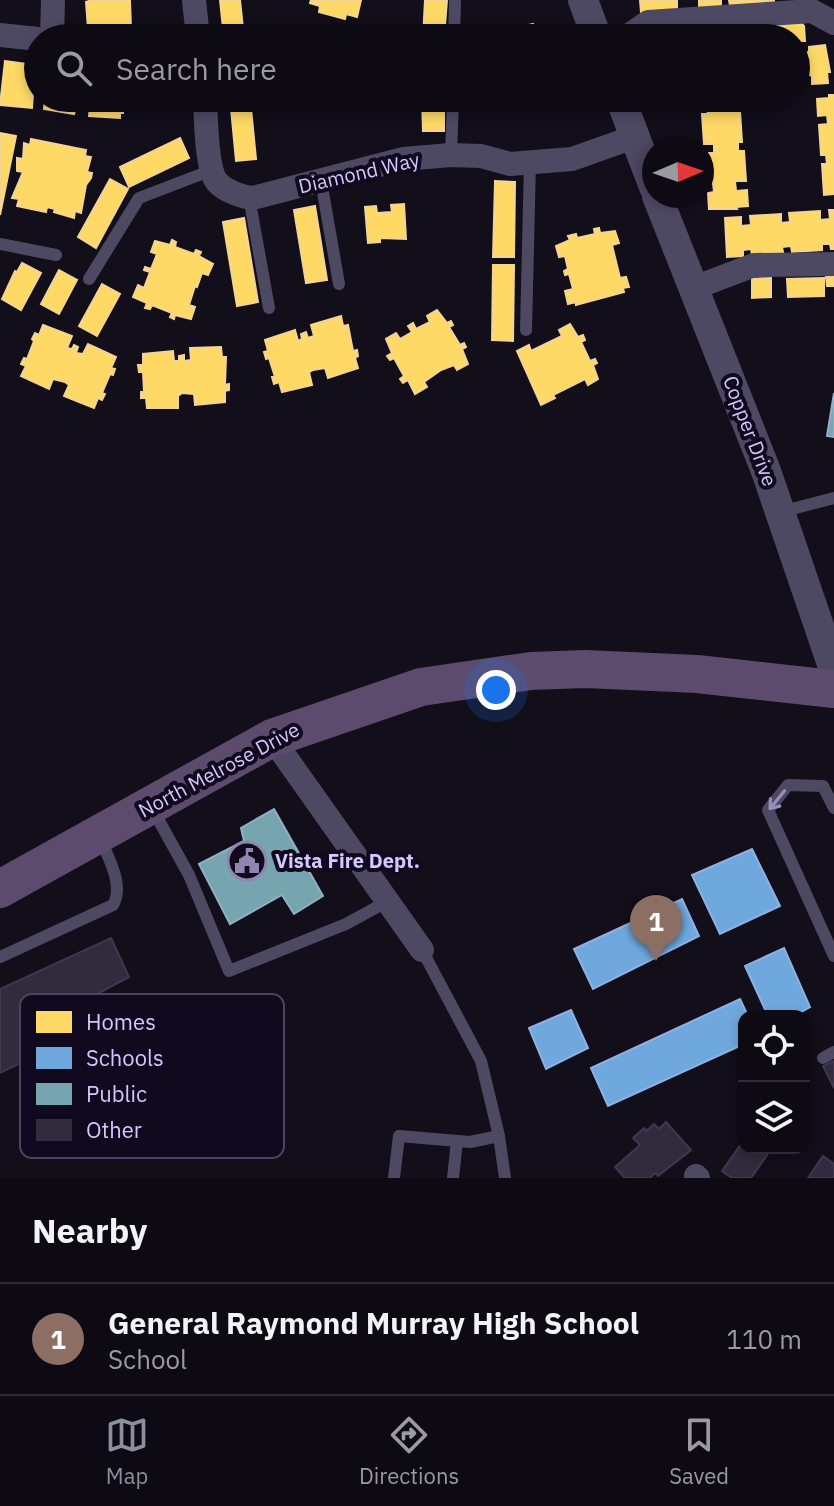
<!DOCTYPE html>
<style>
body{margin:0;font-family:"IBM Plex Sans",sans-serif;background:#17131d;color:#f1f3f6}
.controls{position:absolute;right:24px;bottom:24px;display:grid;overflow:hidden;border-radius:16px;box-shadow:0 4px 12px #0003}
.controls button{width:72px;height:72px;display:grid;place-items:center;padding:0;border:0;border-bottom:2px solid #2e2b34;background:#0e0a14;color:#f1f3f6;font:40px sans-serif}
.compass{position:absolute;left:642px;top:136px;width:72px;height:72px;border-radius:50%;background:#0e0a14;box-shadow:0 4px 12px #0003;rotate:88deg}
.you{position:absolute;left:496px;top:690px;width:28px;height:28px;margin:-20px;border:6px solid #fff;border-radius:50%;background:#1a73e8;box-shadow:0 0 0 12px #1a73e833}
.badge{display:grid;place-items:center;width:52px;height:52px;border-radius:50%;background:#8c9099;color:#fff;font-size:26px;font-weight:700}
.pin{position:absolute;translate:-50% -66px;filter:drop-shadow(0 2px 4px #0008)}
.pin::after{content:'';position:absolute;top:42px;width:28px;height:24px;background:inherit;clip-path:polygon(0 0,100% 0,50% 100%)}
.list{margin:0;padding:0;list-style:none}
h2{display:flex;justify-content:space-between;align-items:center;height:104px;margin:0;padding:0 32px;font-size:34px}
h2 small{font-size:26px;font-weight:400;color:#9b9aa0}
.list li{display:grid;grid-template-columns:52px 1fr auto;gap:24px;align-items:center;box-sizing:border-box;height:112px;padding:0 32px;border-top:2px solid #2e2b34}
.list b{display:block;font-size:30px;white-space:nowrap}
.list p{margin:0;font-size:26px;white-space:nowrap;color:#9b9aa0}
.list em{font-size:26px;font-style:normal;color:#9b9aa0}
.icon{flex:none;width:44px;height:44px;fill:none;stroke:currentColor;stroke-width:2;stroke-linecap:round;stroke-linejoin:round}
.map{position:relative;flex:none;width:834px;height:1178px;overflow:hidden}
.search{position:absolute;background:#0e0a14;box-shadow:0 4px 12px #0003;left:24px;right:24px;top:24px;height:88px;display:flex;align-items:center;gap:20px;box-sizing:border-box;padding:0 28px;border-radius:44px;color:#9b9aa0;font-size:30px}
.sheet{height:216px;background:#0e0a14}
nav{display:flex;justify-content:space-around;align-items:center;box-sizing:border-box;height:112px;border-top:2px solid #2e2b34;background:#0e0a14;font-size:22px;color:#9b9aa0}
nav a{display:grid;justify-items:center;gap:4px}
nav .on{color:#8c9099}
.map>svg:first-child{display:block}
</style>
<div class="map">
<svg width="834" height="1178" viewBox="0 0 834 1178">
<rect width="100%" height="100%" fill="#120e1a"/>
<g fill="#ffd966" stroke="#f3d494" stroke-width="2">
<polygon points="92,0 130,1 131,28 88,29 86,2"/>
<polygon points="220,0 240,0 244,38 224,38"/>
<polygon points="311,0 361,0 357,17 346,14 345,19 319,12 320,6 310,3"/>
<polygon points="425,0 447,0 444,38 423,38"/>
<polygon points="640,0 677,0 677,10 641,12"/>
<polygon points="699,0 721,0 721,7 699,8"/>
<polygon points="729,0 774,0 774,2 730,6"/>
<polygon points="801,23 804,26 805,41 796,41 796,38 768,38 767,25"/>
<polygon points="533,24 534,29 550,27 553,38 494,38 503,36 503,31"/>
<polygon points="751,26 752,38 733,38 732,28"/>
<polygon points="723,28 724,38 688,38 687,31"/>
<polygon points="330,32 335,33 335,38 313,38 314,33 329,36"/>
<polygon points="670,32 671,38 652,38 652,34"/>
<polygon points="825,45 830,72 827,72 828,83 812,84 812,75 802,76 803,85 796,85 796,48 800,47 801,53 809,52 809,47"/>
<polygon points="5,61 35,65 32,108 0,105"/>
<polygon points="829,95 834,95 834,194 824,195 822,164 827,164 826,155 821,155 819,125 828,124 827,115 818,116 817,99 829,98"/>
<polygon points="45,98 78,98 74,114 44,109"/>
<polygon points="91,98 124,98 123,113 120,113 120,118 89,116"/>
<polygon points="230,98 250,98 256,159 236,161"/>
<polygon points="312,98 360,98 358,108 343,106 342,110 337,109 338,104 317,99 316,103 311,102"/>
<polygon points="422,98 444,98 444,131 423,131"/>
<polygon points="506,98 534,98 507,102"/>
<polygon points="729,107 729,112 740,111 742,142 738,142 738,151 744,151 746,181 735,181 736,191 747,190 748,206 736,207 737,209 709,209 708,193 714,192 713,183 708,184 705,153 714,153 714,144 704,144 702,114 708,114 707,108"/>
<polygon points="0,133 16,136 0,215"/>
<polygon points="180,138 189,158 129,187 120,167"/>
<polygon points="31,139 86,150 85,156 91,157 87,172 92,173 91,178 86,185 81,213 75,211 74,218 54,212 55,209 47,207 46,212 17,206 19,199 12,198 23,172 17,171 17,158 23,159 24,143 30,145"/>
<polygon points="110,179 128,189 96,248 78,237"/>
<polygon points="495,181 515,182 514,257 493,257"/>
<polygon points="404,204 406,239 380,238 380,242 368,243 365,207 376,206 377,213 392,212 391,205"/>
<polygon points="315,206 327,280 306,283 294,210"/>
<polygon points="829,210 834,210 834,249 831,249 830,244 822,244 822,250 792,252 791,246 782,247 783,252 752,255 751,249 743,250 743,256 727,257 725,218 741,217 741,226 751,225 750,216 781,214 781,223 790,222 789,213 820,211 820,220 830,219"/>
<polygon points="244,218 258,302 237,306 223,222"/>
<polygon points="599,228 600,233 615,231 619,243 612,245 620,278 626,277 629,287 623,288 624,292 576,305 576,302 568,304 565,291 573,289 569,274 565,275 564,271 568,269 565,256 559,257 556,246 570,240 568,236 576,234 577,238 595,234 594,229"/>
<polygon points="172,240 176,242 175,247 194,254 196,250 201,252 199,256 213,264 208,275 202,273 197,287 195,286 189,305 195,307 191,319 175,315 174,319 170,317 172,313 152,305 150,309 145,308 147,303 133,297 138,285 144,288 150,272 144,270 145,267 151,269 157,254 151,252 155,241 170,245"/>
<polygon points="22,263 41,273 21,310 2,299 15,271 17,272"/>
<polygon points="493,265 514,265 513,341 492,340"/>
<polygon points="59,270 77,280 59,314 41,304"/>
<polygon points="826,277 834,277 834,286 827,286"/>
<polygon points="771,278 771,297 752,298 752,279"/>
<polygon points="824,278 824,296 788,297 787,279"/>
<polygon points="102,284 120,294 97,336 79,326"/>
<polygon points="437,310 447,323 451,321 453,325 449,327 460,345 464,343 466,347 462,349 468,364 457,370 454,365 441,370 424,382 427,387 415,394 408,380 403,383 400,379 404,376 394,358 390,360 387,356 392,353 386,339 396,333 400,339 412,332 408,326 413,323 416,329 430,322 427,316"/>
<polygon points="341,316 343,326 348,325 353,351 357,350 358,356 355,358 358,368 328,378 325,368 313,370 309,372 312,385 282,392 279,382 274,384 272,377 275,377 269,358 266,359 264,352 268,351 265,340 295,330 298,341 302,339 301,334 306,332 308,338 314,336 311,325"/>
<polygon points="570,324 578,337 583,335 585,340 581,342 590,361 595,359 597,363 593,365 598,379 588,385 585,379 553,395 555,398 541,405 517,351 529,345 531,351 562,336 559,330"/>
<polygon points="43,325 72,336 67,348 72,349 74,345 78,347 76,353 83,354 88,344 116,357 111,368 115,369 113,375 110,374 102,393 105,394 102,400 98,398 94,408 64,396 69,385 65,382 53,379 49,389 21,376 26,366 21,364 24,358 27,359 34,341 32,339 35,333 39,335"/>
<polygon points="221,347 222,357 226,357 225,385 229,384 229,390 225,391 225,402 195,405 194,394 182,393 178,396 178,408 147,408 146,398 141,398 141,392 144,392 143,372 139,372 138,365 143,365 143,354 173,351 174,361 179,361 179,356 184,355 184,361 191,360 190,348"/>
</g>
<g fill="#6fa8dc" stroke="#8eb1e6" stroke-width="2">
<polygon points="752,849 780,906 720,934 692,875"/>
<polygon points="682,899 699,936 593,989 574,949"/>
<polygon points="784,948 810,1007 794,1016 768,1016 745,966"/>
<polygon points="740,999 748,1016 744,1016 744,1044 608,1106 591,1068"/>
<polygon points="571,1010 588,1048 546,1069 529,1028"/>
</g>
<g fill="#76a5af" stroke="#93afc7" stroke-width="2">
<polygon points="834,393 834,437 827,436"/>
<polygon points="274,809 323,896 294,914 282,895 230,924 199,864 244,841 241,828"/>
</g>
<g fill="#302b3d" stroke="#403750" stroke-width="2">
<polygon points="111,938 129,977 93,996 102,1023 0,1073 0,989"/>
<polygon points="834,1061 834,1088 823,1066"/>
<polygon points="666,1122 691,1150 658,1176 655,1173 650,1178 625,1178 615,1167 640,1145 633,1138 644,1128 646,1131 654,1124 659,1129"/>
<polygon points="744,1140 744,1148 772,1148 751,1178 732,1178 722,1171"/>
<polygon points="823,1156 834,1164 834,1178 808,1178"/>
</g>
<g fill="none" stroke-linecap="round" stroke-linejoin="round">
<g stroke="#4e4963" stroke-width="12">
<polyline points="454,38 455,0"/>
<polyline points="451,155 453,98"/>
<polyline points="321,181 339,284"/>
<polyline points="249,197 269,308"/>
<polyline points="0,244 56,255"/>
<polyline points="89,279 139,198 212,170"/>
<polyline points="526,330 530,162"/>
<polyline points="780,512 834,498"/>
<polyline points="834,808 823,786 788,785 768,810 834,956"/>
<polyline points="153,810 189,875 229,971 346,924 388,901"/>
<polyline points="422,950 481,1061 499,1136 505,1178"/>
<path d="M 0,957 L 113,905 C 125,885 107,856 100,837"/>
<polyline points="823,1058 834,1052"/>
<polyline points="394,1178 399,1136 470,1142 499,1136"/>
<polyline points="453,1178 457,1141"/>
</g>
<g stroke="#4e4963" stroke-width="24">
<polyline points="194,0 198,38"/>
<polyline points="0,35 38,39"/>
<polyline points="52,38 53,0"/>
<polyline points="625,38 648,22 812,11 834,23"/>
<path d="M 205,98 C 206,116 206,169 217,182 C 225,191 242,197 253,198 L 403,159 L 451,155 L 481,156 L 510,164 L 572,159 L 634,137"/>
<polyline points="694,288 754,265 834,264"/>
<polyline points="272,738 422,950"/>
<polyline points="696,1176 698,1178"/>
</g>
<g stroke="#4e4963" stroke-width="30">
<polyline points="583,0 597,38"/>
<polyline points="620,98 654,187"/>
<polyline points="657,196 766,471 834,670"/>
</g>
<polyline stroke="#5d4b6d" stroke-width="38" points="0,889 272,738 421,687 531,671 585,669 697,674 834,689"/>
</g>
<defs><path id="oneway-shaft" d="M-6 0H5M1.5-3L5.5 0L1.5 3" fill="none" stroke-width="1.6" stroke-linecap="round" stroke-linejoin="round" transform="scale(2)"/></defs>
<use stroke="#998eb9" href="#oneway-shaft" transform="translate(777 800) rotate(129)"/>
<defs>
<symbol id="civic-ring" viewBox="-11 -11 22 22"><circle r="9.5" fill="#110a1e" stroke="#9186af" stroke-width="1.5"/><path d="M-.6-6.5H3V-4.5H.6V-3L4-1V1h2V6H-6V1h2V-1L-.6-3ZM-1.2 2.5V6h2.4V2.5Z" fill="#9186af"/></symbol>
</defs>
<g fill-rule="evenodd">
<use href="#civic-ring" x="225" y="839" width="44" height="44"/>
</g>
<g text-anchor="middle" stroke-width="8" stroke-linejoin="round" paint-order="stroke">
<g font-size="20" fill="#d6c7ff" stroke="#110a1e">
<text transform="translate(359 173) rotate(-13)" y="7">Diamond Way</text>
<text transform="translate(750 431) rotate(69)" y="7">Copper Drive</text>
<text transform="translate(219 770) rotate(-28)" y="7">North Melrose Drive</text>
</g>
<g font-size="20" font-weight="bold" fill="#d6c7ff" stroke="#110a1e" text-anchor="start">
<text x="275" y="868">Vista Fire Dept.</text>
</g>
</g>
<rect x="20" y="994" width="264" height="164" rx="12" fill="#110a1e" stroke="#4c4362" stroke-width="2"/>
<rect x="36" y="1011" width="36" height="22" fill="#ffd966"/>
<rect x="36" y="1047" width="36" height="22" fill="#6fa8dc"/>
<rect x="36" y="1083" width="36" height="22" fill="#76a5af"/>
<rect x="36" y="1119" width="36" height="22" fill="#302b3d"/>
<g font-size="22" fill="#d6c7ff">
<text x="86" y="1030">Homes</text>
<text x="86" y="1066">Schools</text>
<text x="86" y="1102">Public</text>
<text x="86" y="1138">Other</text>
</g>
</svg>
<div class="controls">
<button><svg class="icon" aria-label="locate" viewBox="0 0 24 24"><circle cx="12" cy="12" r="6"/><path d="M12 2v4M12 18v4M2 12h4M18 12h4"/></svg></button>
<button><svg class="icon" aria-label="layers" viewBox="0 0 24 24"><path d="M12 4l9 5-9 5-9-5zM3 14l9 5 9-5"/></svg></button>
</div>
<svg class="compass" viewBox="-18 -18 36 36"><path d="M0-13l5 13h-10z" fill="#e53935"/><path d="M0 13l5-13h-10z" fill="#9b9aa0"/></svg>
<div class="you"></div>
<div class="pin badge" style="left:656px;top:961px;background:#8d6e63">1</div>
<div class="search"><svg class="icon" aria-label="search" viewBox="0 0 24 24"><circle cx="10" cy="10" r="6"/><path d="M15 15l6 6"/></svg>Search here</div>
</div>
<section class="sheet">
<h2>Nearby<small></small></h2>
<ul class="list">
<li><span class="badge" style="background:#8d6e63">1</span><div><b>General Raymond Murray High School</b><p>School</p></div><em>110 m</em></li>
</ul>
</section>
<nav>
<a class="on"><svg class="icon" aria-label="map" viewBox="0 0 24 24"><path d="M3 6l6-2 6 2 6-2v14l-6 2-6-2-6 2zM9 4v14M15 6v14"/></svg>Map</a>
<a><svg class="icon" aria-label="directions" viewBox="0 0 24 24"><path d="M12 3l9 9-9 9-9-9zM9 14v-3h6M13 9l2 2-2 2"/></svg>Directions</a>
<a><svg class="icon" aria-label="saved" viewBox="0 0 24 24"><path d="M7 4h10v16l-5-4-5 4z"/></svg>Saved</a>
</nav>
